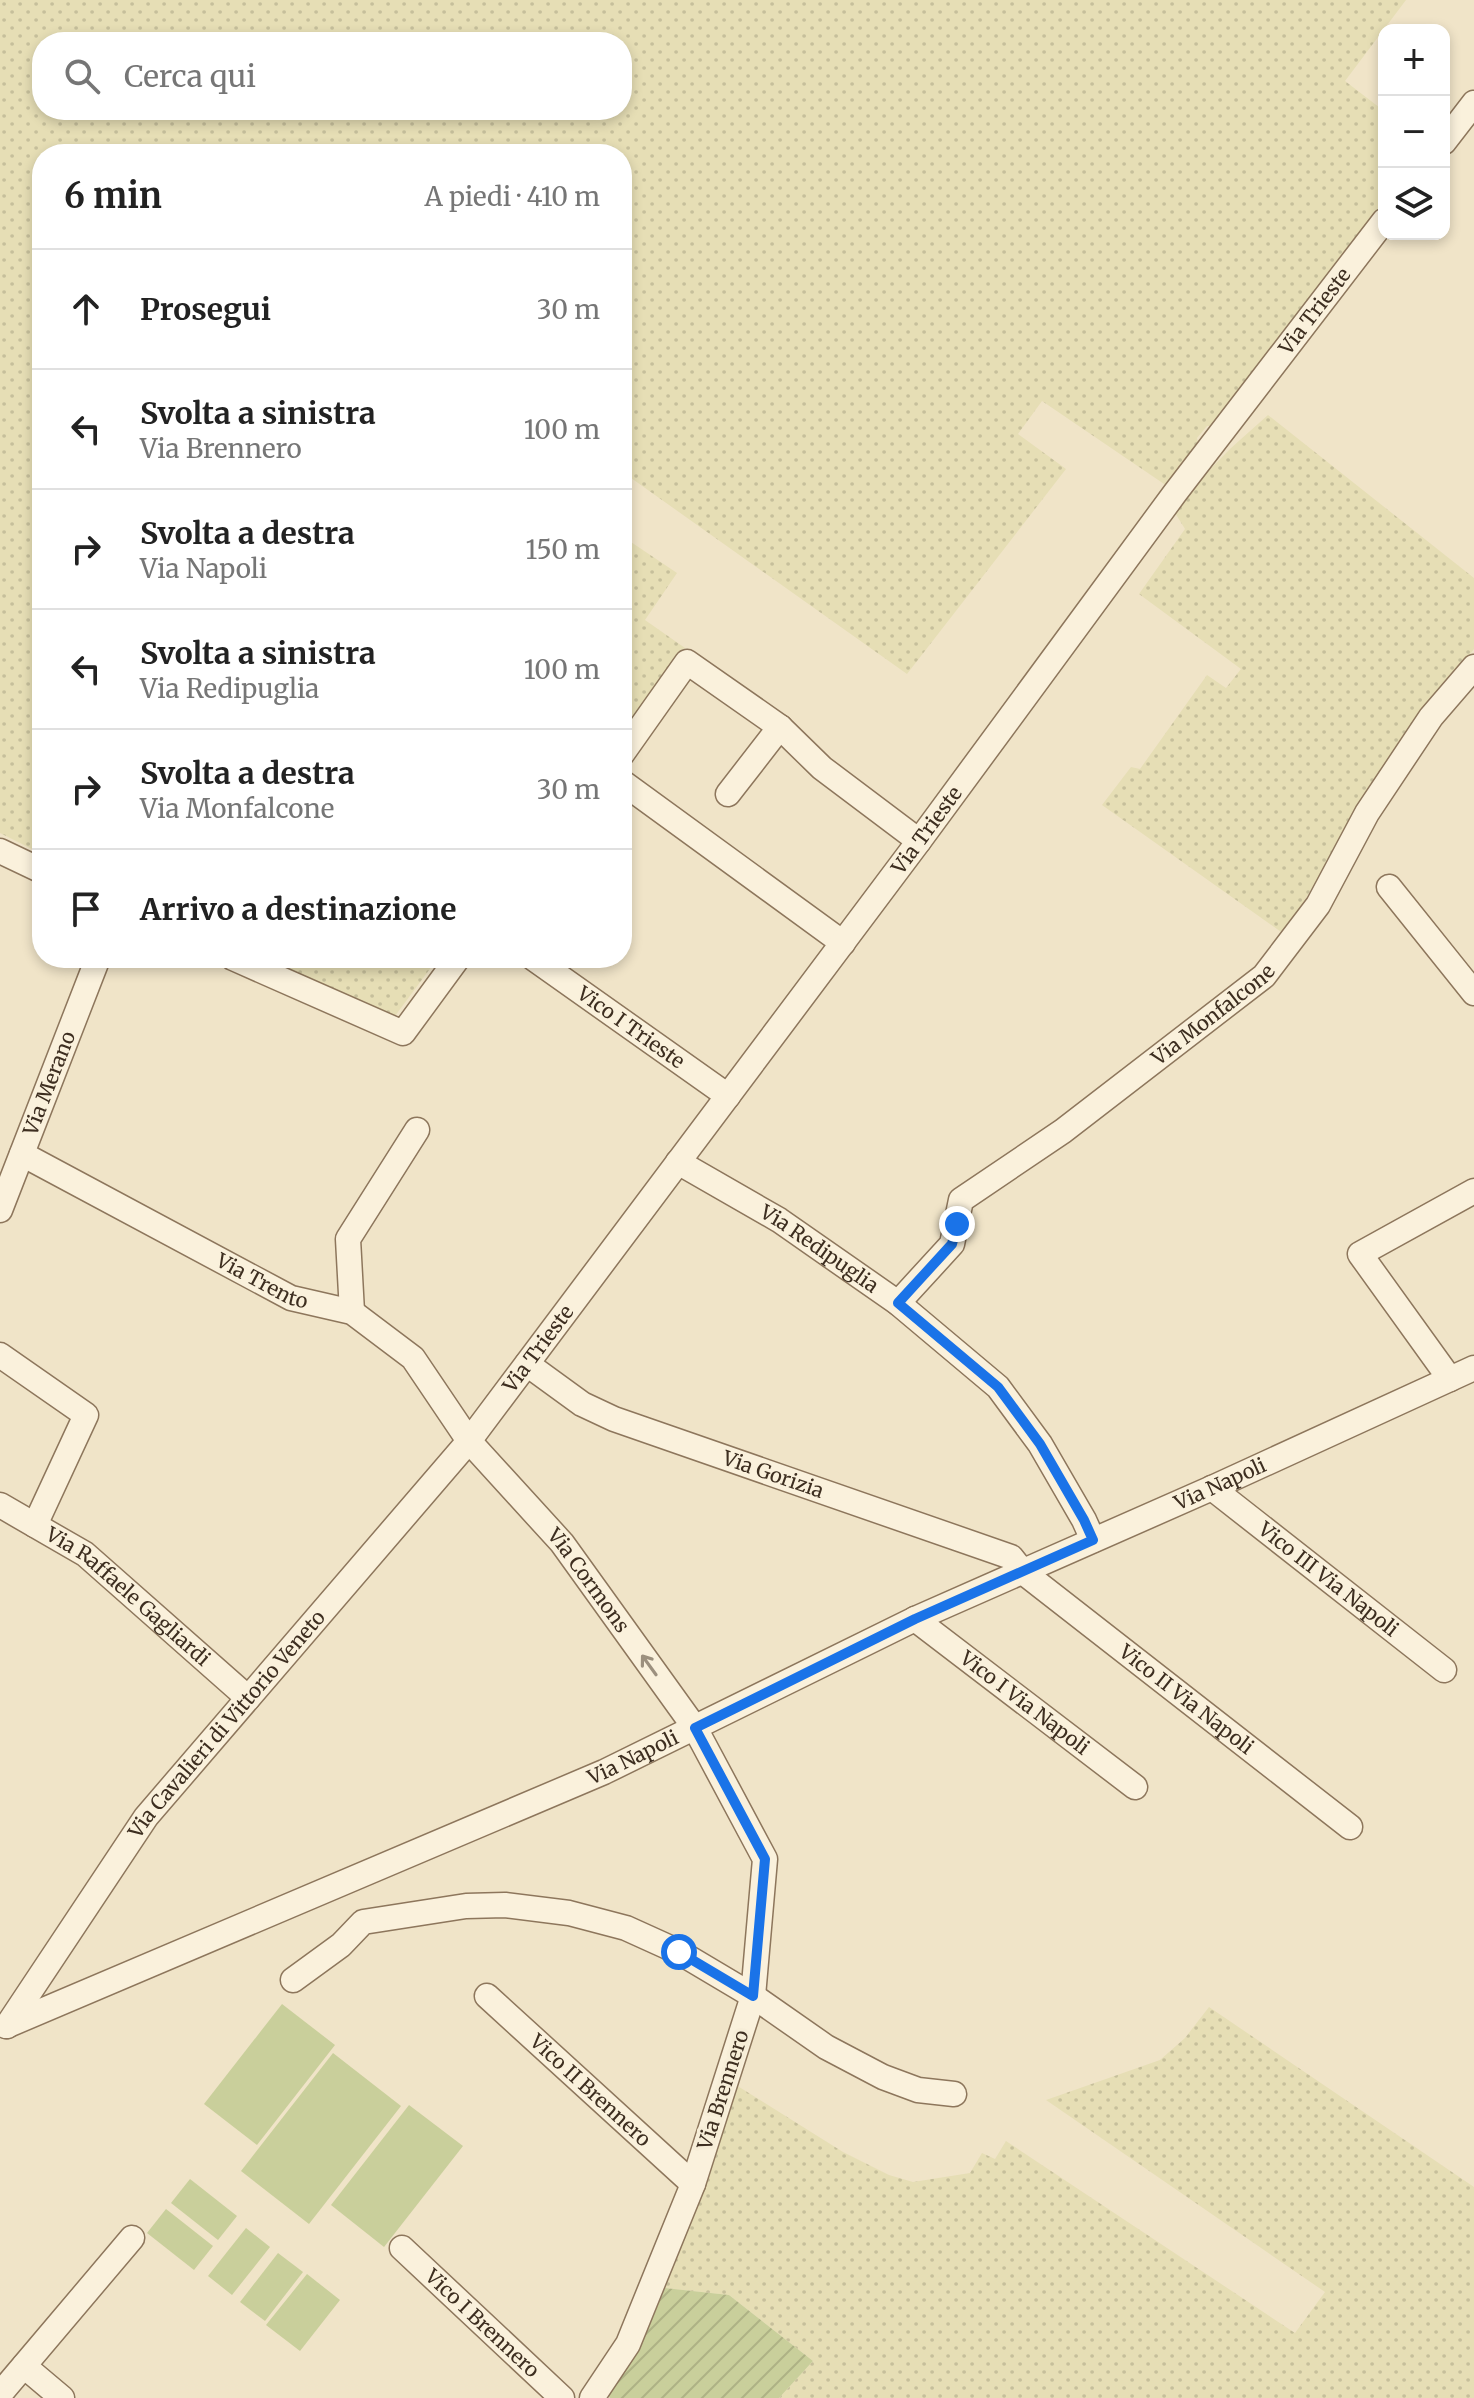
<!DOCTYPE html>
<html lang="it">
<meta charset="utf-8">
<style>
body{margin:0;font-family:Merriweather,serif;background:#f2f2f2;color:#222}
.controls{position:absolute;right:24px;top:24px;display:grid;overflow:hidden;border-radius:16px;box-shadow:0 4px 12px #0003}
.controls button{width:72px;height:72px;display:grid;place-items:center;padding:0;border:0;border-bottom:2px solid #e0e0e0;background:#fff;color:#222;font:40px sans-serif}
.stop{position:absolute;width:24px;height:24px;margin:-18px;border:6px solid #1a73e8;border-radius:50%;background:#fff}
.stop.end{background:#1a73e8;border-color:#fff;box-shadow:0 2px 8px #0008}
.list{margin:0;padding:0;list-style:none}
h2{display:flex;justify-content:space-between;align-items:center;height:104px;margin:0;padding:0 32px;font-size:34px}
h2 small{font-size:26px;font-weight:400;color:#767676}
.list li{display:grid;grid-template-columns:52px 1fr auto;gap:24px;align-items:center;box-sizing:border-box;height:120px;padding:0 32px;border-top:2px solid #e0e0e0}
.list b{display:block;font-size:30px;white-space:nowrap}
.list p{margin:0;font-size:26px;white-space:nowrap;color:#767676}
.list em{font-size:26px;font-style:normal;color:#767676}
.icon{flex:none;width:44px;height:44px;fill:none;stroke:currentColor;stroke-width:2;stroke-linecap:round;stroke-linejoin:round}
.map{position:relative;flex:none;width:1474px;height:2398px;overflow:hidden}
.search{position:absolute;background:#fff;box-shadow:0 4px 12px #0003;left:32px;top:32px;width:600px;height:88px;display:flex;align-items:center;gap:20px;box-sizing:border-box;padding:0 28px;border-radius:32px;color:#767676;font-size:30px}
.panel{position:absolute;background:#fff;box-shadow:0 4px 12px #0003;left:32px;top:144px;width:600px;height:824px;border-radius:32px}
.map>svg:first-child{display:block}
</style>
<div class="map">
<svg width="1474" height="2398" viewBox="0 0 1474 2398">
<defs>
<pattern id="farmland-dots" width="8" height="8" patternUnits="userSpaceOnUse" patternTransform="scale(2)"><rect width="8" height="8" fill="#e6deb5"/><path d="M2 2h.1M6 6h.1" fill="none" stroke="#c6bf9b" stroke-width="1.8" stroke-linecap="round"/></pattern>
<pattern id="garden-furrows" width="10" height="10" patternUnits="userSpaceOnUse" patternTransform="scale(2)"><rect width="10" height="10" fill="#c9cf9b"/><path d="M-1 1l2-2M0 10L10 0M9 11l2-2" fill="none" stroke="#aeb285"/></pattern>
</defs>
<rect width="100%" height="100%" fill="#f0e4c8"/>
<g fill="url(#farmland-dots)" fill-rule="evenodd">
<path d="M 0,0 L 1406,0 L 1345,81 L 1384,111 L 1384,208 L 1216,426 L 1207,426 L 1197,438 L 1199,447 L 1167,486 L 1042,401 L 1018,434 L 1066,469 L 907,674 L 631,478 L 622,489 L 622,154 L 42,154 L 42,854 L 0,833 ZM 42,42 L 622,42 L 622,110 L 42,110 Z"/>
<polygon points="1268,415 1474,578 1474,649 1424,710 1377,781 1284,934 1102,805 1131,767 1140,769 1207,675 1226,688 1241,669 1139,594 1185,529 1172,508 1231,448"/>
<polygon points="622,536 677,573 645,620 685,648 622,734"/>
<polygon points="257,958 438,958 395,1016 384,1017"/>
<polygon points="1209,2007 1474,2187 1474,2398 779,2398 813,2361 729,2295 665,2288 697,2207 736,2085 843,2152 889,2175 913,2182 970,2173 982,2153 995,2159 1006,2141 1295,2333 1325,2292 1046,2100 1160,2060 1185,2038"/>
</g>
<g fill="#c9cf9b">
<polygon points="282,2004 335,2045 257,2145 204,2104"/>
<polygon points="333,2053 401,2106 309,2224 241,2171"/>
<polygon points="409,2105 463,2146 384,2247 331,2205"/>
<polygon points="190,2179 237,2216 218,2240 171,2203"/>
<polygon points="166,2209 213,2246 194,2270 147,2233"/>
<polygon points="246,2228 270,2247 232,2295 208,2276"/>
<polygon points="278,2253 303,2272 265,2321 240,2302"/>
<polygon points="307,2274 340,2300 300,2351 266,2325"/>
</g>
<polygon fill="url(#garden-furrows)" points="665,2288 729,2295 813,2361 779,2398 610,2398 607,2395 643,2341"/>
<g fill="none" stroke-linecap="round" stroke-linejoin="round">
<defs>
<g id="minor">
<polyline points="1444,142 1474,103"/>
<polyline points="622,754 687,662 780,727 822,768 919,841"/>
<polyline points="622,782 843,943"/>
<polyline points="728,794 780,727"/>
<polyline points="0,851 42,871"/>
<polyline points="1389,887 1474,993"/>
<polyline points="233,958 403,1033 458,958"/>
<path id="s1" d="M 533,958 L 728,1096"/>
<path id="s2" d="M 22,1154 L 291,1298 L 352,1312 L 413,1358 L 469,1441 L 562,1543 L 695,1728 L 765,1859 L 753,1996 L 693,2184 L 628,2344 L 592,2398"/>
<path id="s3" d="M 678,1162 L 779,1220 L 898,1303 L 998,1387 L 1040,1444 L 1084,1520 L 1093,1540"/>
<path id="s4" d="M 0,1210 L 98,958"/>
<path id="s5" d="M 898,1303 L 952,1244 L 961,1200 L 1063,1131 L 1264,976 L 1318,905 L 1367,813 L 1431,717 L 1474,667"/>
<polyline points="352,1312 348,1239 417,1130"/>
<polyline points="0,1355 86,1415 35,1525"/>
<path id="s6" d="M 527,1364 L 582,1404 L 614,1419 L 1011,1557 L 1023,1572 L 1350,1827"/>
<polyline points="1450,1379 1360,1254 1474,1191"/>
<path id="s7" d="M 1212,1488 L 1444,1670"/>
<path id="s8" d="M 0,1505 L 85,1554 L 248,1698"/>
<path id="s9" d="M 915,1619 L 1135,1787"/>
<polyline points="293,1980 341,1945 363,1922 466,1906 505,1905 569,1913 626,1928 679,1952 753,1996 826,2047 883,2077 918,2090 954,2094"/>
<path id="s10" d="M 487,1996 L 693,2184"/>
<path id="s11" d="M 6,2026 L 604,1772 L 915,1619 L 1212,1488 L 1474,1368"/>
<path id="s12" d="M 7,2026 L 146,1817 L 469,1441 L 919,841 L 1175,493 L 1384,221"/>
<path id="s13" d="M 402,2248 L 562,2398"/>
<polyline points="24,2366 62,2398"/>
<polyline points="0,2394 132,2238"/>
</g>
</defs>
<use href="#minor" stroke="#8d765c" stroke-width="27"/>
<use href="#minor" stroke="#faf1dc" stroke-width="24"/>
</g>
<defs><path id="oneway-shaft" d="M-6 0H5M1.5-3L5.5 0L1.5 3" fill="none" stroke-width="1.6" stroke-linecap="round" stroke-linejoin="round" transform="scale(2)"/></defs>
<use stroke="#9c907e" href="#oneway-shaft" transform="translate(649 1665) rotate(-126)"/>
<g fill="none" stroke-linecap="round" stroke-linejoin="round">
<polyline stroke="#1a73e8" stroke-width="10" points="679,1952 753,1996 765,1859 695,1728 915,1619 1093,1540 1084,1520 1040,1444 998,1387 898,1303 952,1244 957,1224"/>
</g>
<g text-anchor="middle" stroke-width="7" stroke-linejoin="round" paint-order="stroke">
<g font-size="20" fill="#3d2e20" stroke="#f7eed8">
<text dy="7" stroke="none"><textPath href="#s12" startOffset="2158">Via Trieste</textPath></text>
<text dy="7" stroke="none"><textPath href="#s12" startOffset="1510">Via Trieste</textPath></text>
<text dy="7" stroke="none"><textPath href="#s5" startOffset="438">Via Monfalcone</textPath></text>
<text dy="7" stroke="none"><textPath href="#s1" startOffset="120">Vico I Trieste</textPath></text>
<text dy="7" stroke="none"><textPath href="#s4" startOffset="136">Via Merano</textPath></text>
<text dy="7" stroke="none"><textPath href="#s3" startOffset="166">Via Redipuglia</textPath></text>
<text dy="7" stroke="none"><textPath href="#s2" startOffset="272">Via Trento</textPath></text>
<text dy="7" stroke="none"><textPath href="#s12" startOffset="862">Via Trieste</textPath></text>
<text dy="7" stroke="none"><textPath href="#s6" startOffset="272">Via Gorizia</textPath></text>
<text dy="7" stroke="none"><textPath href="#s11" startOffset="1330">Via Napoli</textPath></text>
<text dy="7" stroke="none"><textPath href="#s7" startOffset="148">Vico III Via Napoli</textPath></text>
<text dy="7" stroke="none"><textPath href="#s2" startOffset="728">Via Cormons</textPath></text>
<text dy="7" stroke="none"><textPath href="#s8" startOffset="158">Via Raffaele Gagliardi</textPath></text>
<text dy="7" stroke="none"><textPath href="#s6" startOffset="750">Vico II Via Napoli</textPath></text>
<text dy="7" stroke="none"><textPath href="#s9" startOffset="138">Vico I Via Napoli</textPath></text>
<text dy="7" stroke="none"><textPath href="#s12" startOffset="374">Via Cavalieri di Vittorio Veneto</textPath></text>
<text dy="7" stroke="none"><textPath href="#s11" startOffset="682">Via Napoli</textPath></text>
<text dy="7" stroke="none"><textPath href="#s10" startOffset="140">Vico II Brennero</textPath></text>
<text transform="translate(723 2090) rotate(-72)" y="7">Via Brennero</text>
<text dy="7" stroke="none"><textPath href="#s13" startOffset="110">Vico I Brennero</textPath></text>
</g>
</g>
</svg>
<div class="controls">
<button>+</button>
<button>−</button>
<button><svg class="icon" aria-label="layers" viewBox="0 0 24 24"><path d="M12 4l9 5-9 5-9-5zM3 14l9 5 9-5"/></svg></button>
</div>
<div class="stop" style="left:679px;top:1952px"></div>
<div class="stop end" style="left:957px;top:1224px"></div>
<div class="search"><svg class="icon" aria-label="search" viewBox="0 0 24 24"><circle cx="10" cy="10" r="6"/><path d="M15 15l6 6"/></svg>Cerca qui</div>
<section class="panel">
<h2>6 min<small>A piedi · 410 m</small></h2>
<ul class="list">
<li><svg class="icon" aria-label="ahead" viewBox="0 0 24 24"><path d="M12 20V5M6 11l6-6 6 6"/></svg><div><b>Prosegui</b></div><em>30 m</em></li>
<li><svg class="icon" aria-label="left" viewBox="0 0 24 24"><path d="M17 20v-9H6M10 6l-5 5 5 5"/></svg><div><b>Svolta a sinistra</b><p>Via Brennero</p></div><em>100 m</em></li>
<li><svg class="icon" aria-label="right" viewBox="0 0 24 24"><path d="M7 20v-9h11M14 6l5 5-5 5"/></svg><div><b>Svolta a destra</b><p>Via Napoli</p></div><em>150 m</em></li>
<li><svg class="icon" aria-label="left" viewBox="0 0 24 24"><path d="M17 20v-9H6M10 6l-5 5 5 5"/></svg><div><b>Svolta a sinistra</b><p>Via Redipuglia</p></div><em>100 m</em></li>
<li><svg class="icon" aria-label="right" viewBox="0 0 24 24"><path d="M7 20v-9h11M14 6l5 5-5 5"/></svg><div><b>Svolta a destra</b><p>Via Monfalcone</p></div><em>30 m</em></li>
<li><svg class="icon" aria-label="arrive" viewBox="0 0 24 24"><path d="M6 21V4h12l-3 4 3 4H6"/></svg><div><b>Arrivo a destinazione</b></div></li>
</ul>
</section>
</div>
